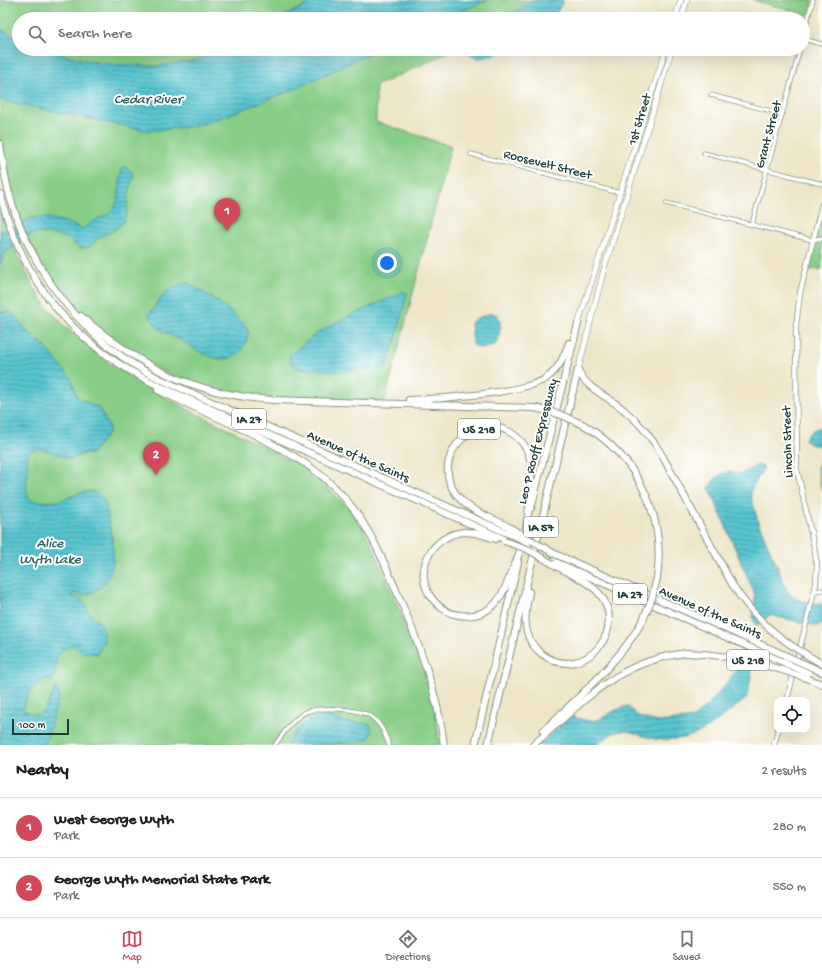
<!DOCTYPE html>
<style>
body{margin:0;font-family:"Gochi Hand",sans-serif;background:#f6f6f6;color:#202124}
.controls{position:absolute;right:12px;bottom:12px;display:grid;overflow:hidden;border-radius:8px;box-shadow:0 4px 16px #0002}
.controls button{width:36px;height:36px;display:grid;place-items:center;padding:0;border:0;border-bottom:1px solid #e0e0e0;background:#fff;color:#202124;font:20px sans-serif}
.scale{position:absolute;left:12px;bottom:10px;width:57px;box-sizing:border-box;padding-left:4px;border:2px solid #1f3d34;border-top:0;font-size:11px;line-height:14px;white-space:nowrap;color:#1f3d34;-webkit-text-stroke:3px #fff;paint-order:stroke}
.you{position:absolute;left:387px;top:263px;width:14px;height:14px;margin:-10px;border:3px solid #fff;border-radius:50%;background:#1a73e8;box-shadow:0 0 0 6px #1a73e833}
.badge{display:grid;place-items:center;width:26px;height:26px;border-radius:50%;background:#d1495b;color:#fff;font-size:13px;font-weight:700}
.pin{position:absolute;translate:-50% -33px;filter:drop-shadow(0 1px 2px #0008)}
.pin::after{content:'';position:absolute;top:21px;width:14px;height:12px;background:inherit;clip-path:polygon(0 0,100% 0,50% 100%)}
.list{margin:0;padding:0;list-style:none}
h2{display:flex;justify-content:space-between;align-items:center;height:52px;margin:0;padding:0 16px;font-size:17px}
h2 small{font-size:13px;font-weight:400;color:#757577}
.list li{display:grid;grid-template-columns:26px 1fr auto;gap:12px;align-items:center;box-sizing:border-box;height:60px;padding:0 16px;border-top:1px solid #e0e0e0}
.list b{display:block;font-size:15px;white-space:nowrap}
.list p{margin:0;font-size:13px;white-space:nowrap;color:#757577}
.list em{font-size:13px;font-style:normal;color:#757577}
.icon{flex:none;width:22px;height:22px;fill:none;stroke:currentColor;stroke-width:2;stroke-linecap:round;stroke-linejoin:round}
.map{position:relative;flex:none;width:822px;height:745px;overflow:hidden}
.search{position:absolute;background:#fff;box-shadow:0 4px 16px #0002;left:12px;right:12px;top:12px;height:44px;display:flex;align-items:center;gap:10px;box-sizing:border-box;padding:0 14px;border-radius:22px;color:#757577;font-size:15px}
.sheet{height:172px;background:#fff}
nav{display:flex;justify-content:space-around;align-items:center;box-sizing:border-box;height:56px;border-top:1px solid #e0e0e0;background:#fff;font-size:11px;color:#757577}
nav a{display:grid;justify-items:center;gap:2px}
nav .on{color:#d1495b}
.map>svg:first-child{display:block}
</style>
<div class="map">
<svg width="822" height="745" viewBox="0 0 822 745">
<defs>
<pattern id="water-rules" width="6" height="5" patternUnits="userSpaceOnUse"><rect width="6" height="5" fill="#57c4cf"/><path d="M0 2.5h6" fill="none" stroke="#47a0a9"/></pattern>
</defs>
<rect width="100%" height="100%" fill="#fff"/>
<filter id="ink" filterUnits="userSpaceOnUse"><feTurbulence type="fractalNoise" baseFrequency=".025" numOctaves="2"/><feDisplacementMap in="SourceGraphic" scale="8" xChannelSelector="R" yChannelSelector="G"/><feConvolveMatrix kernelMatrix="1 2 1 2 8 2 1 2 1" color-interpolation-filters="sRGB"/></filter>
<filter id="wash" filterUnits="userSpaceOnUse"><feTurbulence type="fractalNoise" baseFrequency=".012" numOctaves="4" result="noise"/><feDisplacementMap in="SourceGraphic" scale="16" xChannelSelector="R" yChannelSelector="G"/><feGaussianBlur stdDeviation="0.9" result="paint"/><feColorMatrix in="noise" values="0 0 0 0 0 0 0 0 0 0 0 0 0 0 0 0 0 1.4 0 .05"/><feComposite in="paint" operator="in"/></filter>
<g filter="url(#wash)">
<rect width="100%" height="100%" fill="#ede6c9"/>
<g fill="#88cd87" stroke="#54855e">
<polygon points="0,0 316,0 279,19 19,19 19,39 0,29"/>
<polygon points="488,0 558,0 518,19 442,19"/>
<polygon points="752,0 813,0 809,15"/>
<path d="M 43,49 L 222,49 C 214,53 205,58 197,60 C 151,73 87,66 43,49 Z"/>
<polygon points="379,49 455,49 376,86 376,122 451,146 385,401 299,401 232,395 187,383 147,364 97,329 37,261 11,200 0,143 0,88"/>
<path d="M 0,210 C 6,230 14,248 23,266 C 31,281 38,297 50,310 C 116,387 216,418 302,467 L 323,483 L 343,502 L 359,522 L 371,542 L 424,670 L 435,713 L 440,745 L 0,745 Z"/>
<polygon points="822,217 822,269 807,270"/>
</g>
<g fill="url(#water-rules)" stroke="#3b8082">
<polygon points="316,0 488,0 442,19 279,19"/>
<polygon points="534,0 563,0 563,2 556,13 546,19 502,19 513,14"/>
<polygon points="0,29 19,39 19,49 43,49 80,59 106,64 160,66 198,60 222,49 379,49 290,91 225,116 196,126 147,131 0,100"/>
<path d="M 464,49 L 505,49 C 498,54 483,60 474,57 C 471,56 467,52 464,49 Z"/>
<path d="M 125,167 L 129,169 L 133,173 L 133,177 L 128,197 L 127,213 L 123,223 L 113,231 L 101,236 L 90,247 L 78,248 L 69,238 L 60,236 L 41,233 L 30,235 L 6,252 L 0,265 L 0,231 C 14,232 17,224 28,219 C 41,214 71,222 82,229 C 89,226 92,222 98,218 C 102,217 106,216 109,213 C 122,204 118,183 122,169 Z"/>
<path d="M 188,283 L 223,305 L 243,323 L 249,332 C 239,371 213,361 187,344 C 172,334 157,333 149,314 C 161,299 167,284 188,283 Z"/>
<path d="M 403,292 L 407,293 C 402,318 396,344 386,367 L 377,370 L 359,369 L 343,372 L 299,369 L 290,362 L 289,356 L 317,333 L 343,319 Z"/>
<path d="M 2,312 L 10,312 L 16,316 L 25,329 L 44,345 L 72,380 L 77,397 L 99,408 L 109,427 L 108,434 L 91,454 L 82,454 L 71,459 C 62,457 33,441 28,455 C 27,460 28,466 28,471 C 27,480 25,490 29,499 C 39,502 51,502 61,500 C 78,496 90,483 104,500 C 111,535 129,584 82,596 L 73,593 L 72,596 L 83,600 L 89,613 L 102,625 L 104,641 L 97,654 L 83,652 L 73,645 C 48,654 61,667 52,682 L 47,679 C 37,681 22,700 24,711 L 38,715 L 47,706 L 55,688 L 57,689 L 59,697 L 45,745 L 0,745 L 0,313 Z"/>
<path d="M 491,313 L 498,315 C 502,326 500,333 496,344 L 483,349 L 473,345 L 471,323 L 475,319 Z"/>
<path d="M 822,427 L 822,445 C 815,446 810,445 805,440 C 808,431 814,429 822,427 Z"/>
<polygon points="822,461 822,491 817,467"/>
<path d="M 758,465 L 764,467 L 750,492 L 758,522 L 789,594 L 801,601 L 822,604 L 822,624 L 816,626 L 770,615 L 756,626 L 753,618 L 755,595 L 709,487 C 719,473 723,470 741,474 Z"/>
<path d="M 744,664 L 749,666 L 752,673 L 746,699 C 727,712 707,733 684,738 C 677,739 669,740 662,740 C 635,738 623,718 598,745 L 538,745 L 572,716 C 604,729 603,711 628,706 L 639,717 L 658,722 L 694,718 L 716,696 L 737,670 Z"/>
<path d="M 330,717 L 344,722 L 370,724 L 372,728 C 372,730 372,735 370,737 C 361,745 303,745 287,745 C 298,726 307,717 330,717 Z"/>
</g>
</g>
<g filter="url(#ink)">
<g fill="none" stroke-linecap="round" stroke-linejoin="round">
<defs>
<g id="street">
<polyline points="803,36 813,0"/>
<polyline points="803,39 822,44"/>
<polyline points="711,95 782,114"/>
<polyline points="704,153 822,184"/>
<polyline points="471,154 620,193"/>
<polyline points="666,203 812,240 822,238"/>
<polyline points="752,224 800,49"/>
<polyline points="815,591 822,590"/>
<path d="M 275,745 C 283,734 292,720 304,713 C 317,706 362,708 373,718 C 382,725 385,735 389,745"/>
</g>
<g id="secondary">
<polyline points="787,700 816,584 817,565 814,547 797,469 796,326 800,293 822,204"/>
<polyline points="774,745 778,730"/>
</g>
<g id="primary">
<polyline points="675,19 681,0"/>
<polyline points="681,19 687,0"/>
<polyline points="578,324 666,49"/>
<polyline points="578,370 604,269 672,49"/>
</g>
<g id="highway">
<path d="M 0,144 C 3,163 5,182 11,200 C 34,277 88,344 160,379 L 505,532"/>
<path d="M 0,194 C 24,285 75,346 159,386 L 504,539"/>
<path d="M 81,316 C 142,368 192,394 273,400 L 535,408"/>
<path d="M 578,370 C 586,389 609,397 624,410 C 640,423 653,439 663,457 L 732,584"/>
<path d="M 158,390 C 206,414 261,434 306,464 C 360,500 378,548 402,604 C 421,650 438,695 444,745"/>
<path d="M 409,400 C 437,399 529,393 548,377 C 559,369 564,356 569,343"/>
<path d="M 584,425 C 638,458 666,516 657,578"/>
<polyline points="531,508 578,324"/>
<path d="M 496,539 C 486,536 475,532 464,532 C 435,534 413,567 429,594 C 436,605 447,614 460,615 C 472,617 484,614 494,605 C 505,595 521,550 525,534 C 528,518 534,474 530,459 C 527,446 519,437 508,431 C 470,413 430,460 456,494 C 467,510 490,517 507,526"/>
<polyline points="555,554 708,621"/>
<polyline points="553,561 706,628"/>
<path d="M 529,592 C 527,603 524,615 526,626 C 527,637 533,647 542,654 C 583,685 632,628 597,591 C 585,579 567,573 553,564"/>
<polyline points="812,658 822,664"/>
<polyline points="809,666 822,672"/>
<polyline points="806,678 822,684"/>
<path d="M 543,731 C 578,697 619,663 643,620"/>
<polyline points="475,745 518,562"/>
<polyline points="488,745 578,370"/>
<path d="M 533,745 C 583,703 617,660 687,653"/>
</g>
</defs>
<use href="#street" stroke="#86927e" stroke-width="5"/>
<use href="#secondary" stroke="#86927e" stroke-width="6"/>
<use href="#primary" stroke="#86927e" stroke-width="6"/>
<use href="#highway" stroke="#86927e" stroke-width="8"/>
<use href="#street" stroke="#fff" stroke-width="3.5"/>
<use href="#secondary" stroke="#fff" stroke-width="4.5"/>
<use href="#primary" stroke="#fff" stroke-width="5"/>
<use href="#highway" stroke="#fff" stroke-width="6"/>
<defs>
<g id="highway-bridge">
<polyline points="535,408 559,414 584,425"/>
<polyline points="507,526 555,554"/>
<polyline points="505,532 528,542"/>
<polyline points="504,541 527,549 553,564"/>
<path d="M 732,584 C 752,616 779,640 812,658"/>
<polyline points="643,620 652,598 657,578"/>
<polyline points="708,621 809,666"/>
<polyline points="706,628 808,673"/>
<path d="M 687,653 C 728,654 767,664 806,678"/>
</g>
</defs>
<use href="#highway-bridge" stroke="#86927e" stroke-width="8" stroke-linecap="butt"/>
<use href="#highway-bridge" stroke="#fff" stroke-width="6"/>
</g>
</g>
<g text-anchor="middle" stroke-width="4" stroke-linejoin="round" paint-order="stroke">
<g fill="#fff" stroke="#627771" stroke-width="1">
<rect x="232" y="409" width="34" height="20" rx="3"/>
<rect x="458" y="419" width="42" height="20" rx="3"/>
<rect x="524" y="517" width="34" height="20" rx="3"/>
<rect x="613" y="584" width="34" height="20" rx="3"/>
<rect x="727" y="650" width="42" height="20" rx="3"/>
</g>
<g font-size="12" font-weight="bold" fill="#1f3d34">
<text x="249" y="423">IA 27</text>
<text x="479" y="433">US 218</text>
<text x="541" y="531">IA 57</text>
<text x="630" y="598">IA 27</text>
<text x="748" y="664">US 218</text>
</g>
<g font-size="13" fill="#1f3d34" stroke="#fff">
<text transform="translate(638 119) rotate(-73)" y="5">1st Street</text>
<text transform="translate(767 134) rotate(-75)" y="5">Grant Street</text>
<text transform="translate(548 163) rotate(14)" y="5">Roosevelt Street</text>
<text transform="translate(536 441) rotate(-76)" y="5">Leo P Rooff Expressway</text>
<text transform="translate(786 442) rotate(-92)" y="5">Lincoln Street</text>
<text transform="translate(359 455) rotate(24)" y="5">Avenue of the Saints</text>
<text transform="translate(711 611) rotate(24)" y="5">Avenue of the Saints</text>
</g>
<g font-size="14" font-style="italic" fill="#306662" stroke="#fff">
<text x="148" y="103">Cedar River</text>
<text x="50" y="547">Alice<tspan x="50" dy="16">Wyth Lake</tspan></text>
</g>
</g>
</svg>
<div class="controls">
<button><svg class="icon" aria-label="locate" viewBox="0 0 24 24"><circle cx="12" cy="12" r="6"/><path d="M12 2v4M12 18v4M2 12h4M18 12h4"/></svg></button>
</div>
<div class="scale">100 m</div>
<div class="you"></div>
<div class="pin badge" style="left:227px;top:231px">1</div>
<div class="pin badge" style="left:156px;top:475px">2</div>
<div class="search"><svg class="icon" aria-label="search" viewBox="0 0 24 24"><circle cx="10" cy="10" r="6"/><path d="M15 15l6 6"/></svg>Search here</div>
</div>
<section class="sheet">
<h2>Nearby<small>2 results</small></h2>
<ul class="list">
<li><span class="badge">1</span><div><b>West George Wyth</b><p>Park</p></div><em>280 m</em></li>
<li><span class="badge">2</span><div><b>George Wyth Memorial State Park</b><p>Park</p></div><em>550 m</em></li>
</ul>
</section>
<nav>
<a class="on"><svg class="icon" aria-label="map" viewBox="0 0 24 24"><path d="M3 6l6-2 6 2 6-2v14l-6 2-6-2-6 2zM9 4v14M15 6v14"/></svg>Map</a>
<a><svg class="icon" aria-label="directions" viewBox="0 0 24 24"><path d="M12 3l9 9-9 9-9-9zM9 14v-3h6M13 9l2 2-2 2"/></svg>Directions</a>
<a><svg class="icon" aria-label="saved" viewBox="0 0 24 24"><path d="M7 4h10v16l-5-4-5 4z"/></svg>Saved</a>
</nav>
